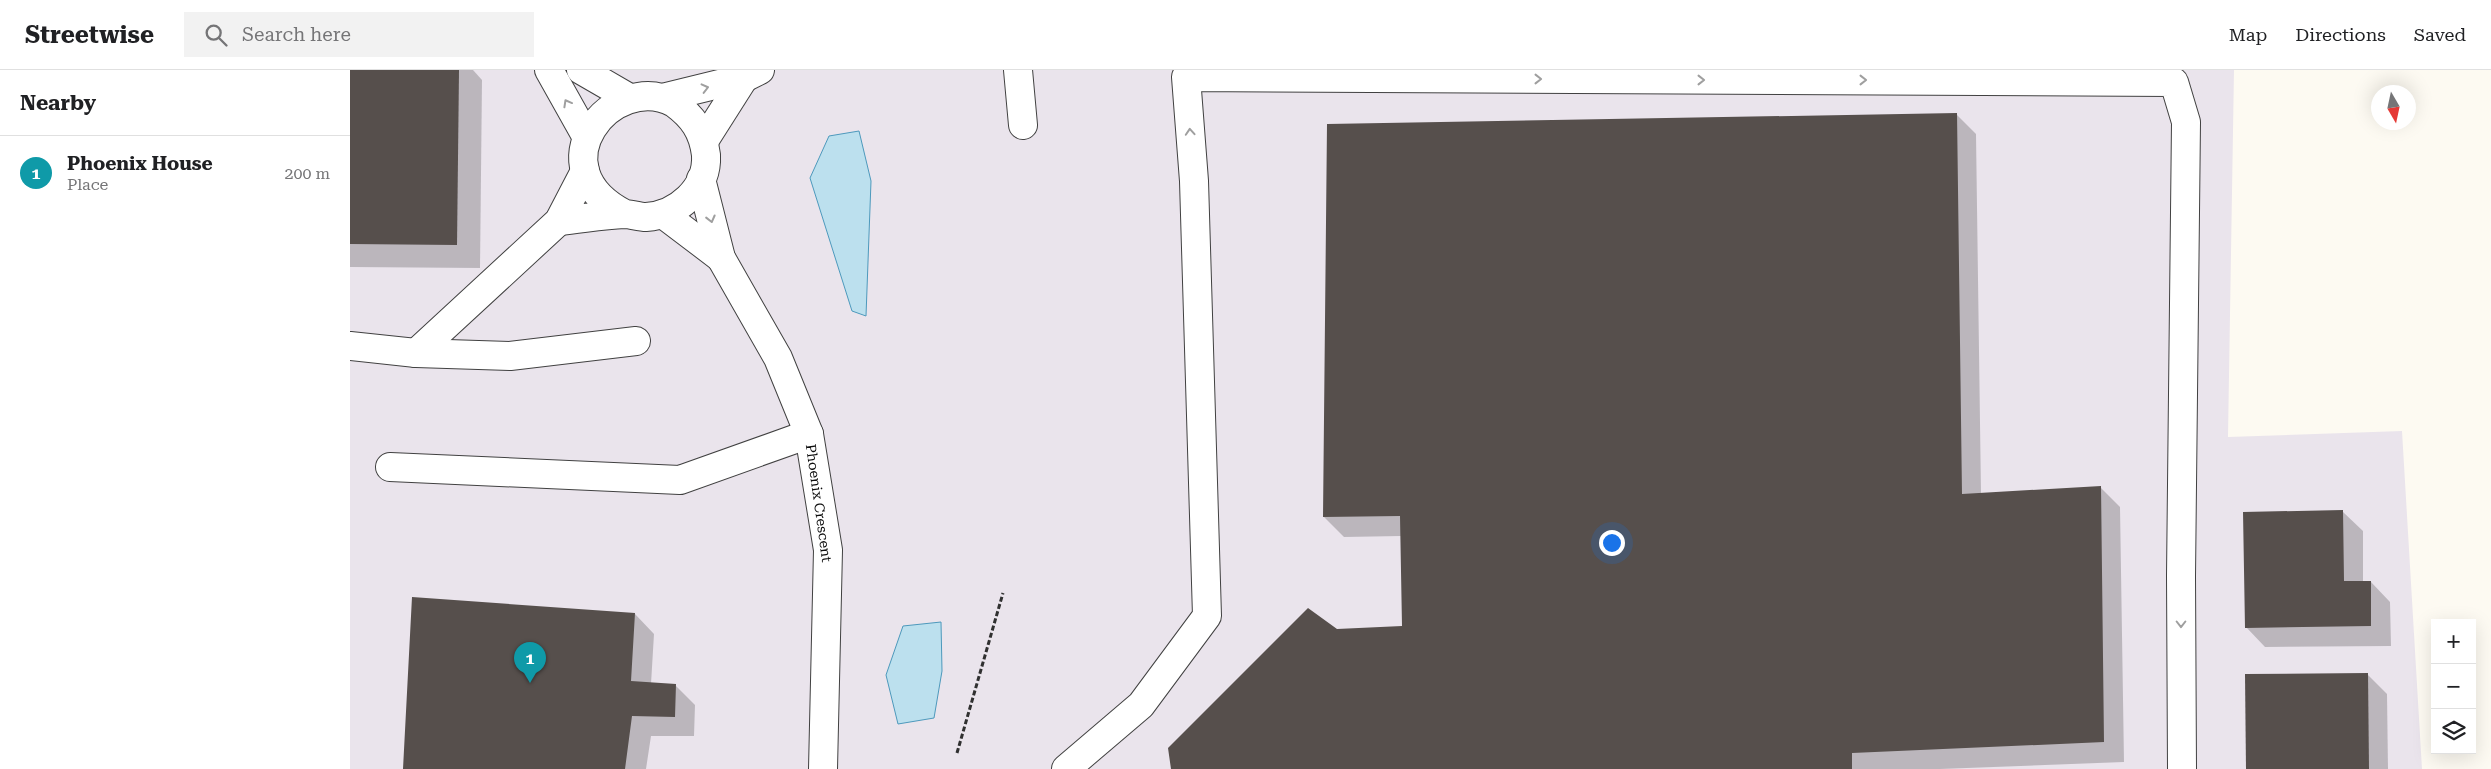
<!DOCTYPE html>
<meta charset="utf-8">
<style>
body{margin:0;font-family:"Roboto Serif",serif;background:#f2f2f2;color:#202124}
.controls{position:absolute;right:15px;bottom:15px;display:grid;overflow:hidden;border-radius:0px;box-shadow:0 5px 20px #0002}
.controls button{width:45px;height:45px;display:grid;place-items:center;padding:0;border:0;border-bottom:1px solid #e0e0e0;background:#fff;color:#202124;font:25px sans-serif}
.compass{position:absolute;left:2021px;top:15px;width:45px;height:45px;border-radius:50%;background:#fff;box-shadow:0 5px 20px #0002;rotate:171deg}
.you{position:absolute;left:1261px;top:472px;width:18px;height:18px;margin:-12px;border:4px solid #fff;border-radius:50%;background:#1a73e8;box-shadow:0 0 0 8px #1a73e833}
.badge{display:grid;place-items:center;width:32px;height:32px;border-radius:50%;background:#b45309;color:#fff;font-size:16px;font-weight:700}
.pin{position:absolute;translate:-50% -41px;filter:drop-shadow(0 1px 2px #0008)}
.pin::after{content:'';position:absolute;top:26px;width:18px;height:15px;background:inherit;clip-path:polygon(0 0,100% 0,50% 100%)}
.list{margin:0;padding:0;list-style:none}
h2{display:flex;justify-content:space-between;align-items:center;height:65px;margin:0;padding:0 20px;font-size:21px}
h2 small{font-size:16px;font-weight:400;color:#757577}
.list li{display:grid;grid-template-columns:32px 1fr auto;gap:15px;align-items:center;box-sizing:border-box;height:75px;padding:0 20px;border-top:1px solid #e0e0e0}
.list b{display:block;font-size:19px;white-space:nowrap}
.list p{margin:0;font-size:16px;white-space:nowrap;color:#757577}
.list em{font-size:16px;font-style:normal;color:#757577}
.icon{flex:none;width:28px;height:28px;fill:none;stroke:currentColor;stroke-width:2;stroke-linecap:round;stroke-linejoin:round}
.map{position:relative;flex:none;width:2141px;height:699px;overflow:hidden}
header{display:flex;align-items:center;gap:30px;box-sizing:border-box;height:70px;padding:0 25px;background:#fff;border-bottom:1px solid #e0e0e0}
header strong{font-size:24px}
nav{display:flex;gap:28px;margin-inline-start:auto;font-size:18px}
.search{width:350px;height:45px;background:#f2f2f2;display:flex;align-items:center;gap:12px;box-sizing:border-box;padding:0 18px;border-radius:0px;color:#757577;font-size:19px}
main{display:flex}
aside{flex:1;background:#fff}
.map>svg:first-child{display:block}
</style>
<header>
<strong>Streetwise</strong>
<div class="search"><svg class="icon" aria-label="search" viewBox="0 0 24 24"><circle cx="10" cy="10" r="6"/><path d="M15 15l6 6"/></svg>Search here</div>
<nav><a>Map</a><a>Directions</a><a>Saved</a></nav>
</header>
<main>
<aside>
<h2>Nearby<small></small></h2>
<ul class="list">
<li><span class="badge" style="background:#0f9aa8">1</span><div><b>Phoenix House</b><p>Place</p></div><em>200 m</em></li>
</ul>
</aside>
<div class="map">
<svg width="2141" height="699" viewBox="0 0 2141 699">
<rect width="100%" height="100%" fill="#fdfaf2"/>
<polygon fill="#eae4ec" points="0,0 1884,0 1878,367 2052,361 2072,699 0,699"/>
<g fill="#bce0ee" stroke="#4d99bc">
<polygon points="509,61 521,111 516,246 502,241 460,108 479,66"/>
<polygon points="591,552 592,601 584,648 548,654 536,605 553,556"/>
</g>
<g fill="#0003">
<polygon points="0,0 123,0 132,10 130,198 0,197"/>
<polygon points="1606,44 1626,64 1631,424 1750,417 1770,437 1774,692 1590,699 823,699 1053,557 1051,466 994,467 974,447"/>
<polygon points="1993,442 2013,461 2013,512 2021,512 2040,532 2041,576 1915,577 1896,557"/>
<polygon points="285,544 304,564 301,614 326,616 345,635 344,666 301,666 296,699 54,699"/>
<polygon points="2017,604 2037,624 2038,699 1897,699"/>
</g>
<g fill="#564f4c">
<polygon points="0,0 109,0 107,175 0,174"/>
<polygon points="1607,43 1612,424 1751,416 1754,672 1502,683 1502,699 821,699 818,678 958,538 987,559 1052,556 1050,446 973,447 977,54"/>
<polygon points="1993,440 1994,511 2021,511 2021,556 1895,558 1893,442"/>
<polygon points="62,527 285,543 281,611 326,614 325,647 282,646 275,699 53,699"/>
<polygon points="2018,603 2019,699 1896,699 1895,604"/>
</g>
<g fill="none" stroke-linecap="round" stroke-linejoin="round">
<defs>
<g id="minor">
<polyline points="199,0 236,66"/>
<polyline points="231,0 276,26"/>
<polyline points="668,0 673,55"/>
<polyline points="316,27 394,8 410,0"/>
<polyline points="354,71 394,8"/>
<polyline points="351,109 371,188 428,288 459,364 478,480 473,699"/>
<polyline points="313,144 371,188"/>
<path d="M 209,151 C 231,149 252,145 274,144 C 281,144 289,147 296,147 C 327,145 358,119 356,85 C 353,61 343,47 324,33 C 263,0 183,97 275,144"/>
<polyline points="0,276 66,283 160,286 286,271"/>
<polyline points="66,283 209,151 235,101"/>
<polyline points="40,397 330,410 459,364"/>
<polyline points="716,699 791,635 857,546 844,111 836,7 1824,12 1836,52 1831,506 1832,699"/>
</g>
</defs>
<use href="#minor" stroke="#414141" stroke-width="30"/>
<polyline stroke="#303030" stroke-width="3" stroke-dasharray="5 2.5" stroke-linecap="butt" points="607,683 653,523"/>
<use href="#minor" stroke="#fff" stroke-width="28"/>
</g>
<defs><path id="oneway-chevron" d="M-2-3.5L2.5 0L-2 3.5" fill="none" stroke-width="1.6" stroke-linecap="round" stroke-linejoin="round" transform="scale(1.25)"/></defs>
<g stroke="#9f9f9f">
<use href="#oneway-chevron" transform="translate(1188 9)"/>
<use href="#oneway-chevron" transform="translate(1351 10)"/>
<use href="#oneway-chevron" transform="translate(1513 10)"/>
<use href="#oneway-chevron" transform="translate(355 18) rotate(-14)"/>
<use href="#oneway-chevron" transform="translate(217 33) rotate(-119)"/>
<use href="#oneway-chevron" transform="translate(840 62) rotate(-94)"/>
<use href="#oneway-chevron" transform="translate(361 149) rotate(76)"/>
<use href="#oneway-chevron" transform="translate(1831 554) rotate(90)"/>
</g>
<g text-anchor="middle" stroke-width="5" stroke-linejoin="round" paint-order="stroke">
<g font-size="14" fill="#0e0e0e" stroke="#fff">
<text transform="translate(469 433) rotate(82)" y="5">Phoenix Crescent</text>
</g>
</g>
</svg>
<div class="controls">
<button>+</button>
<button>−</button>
<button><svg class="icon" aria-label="layers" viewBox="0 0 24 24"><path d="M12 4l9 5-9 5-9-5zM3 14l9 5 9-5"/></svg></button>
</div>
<svg class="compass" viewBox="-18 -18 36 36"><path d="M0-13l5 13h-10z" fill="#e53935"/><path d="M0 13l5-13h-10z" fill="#757577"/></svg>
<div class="you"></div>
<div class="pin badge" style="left:180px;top:613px;background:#0f9aa8">1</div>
</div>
</main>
